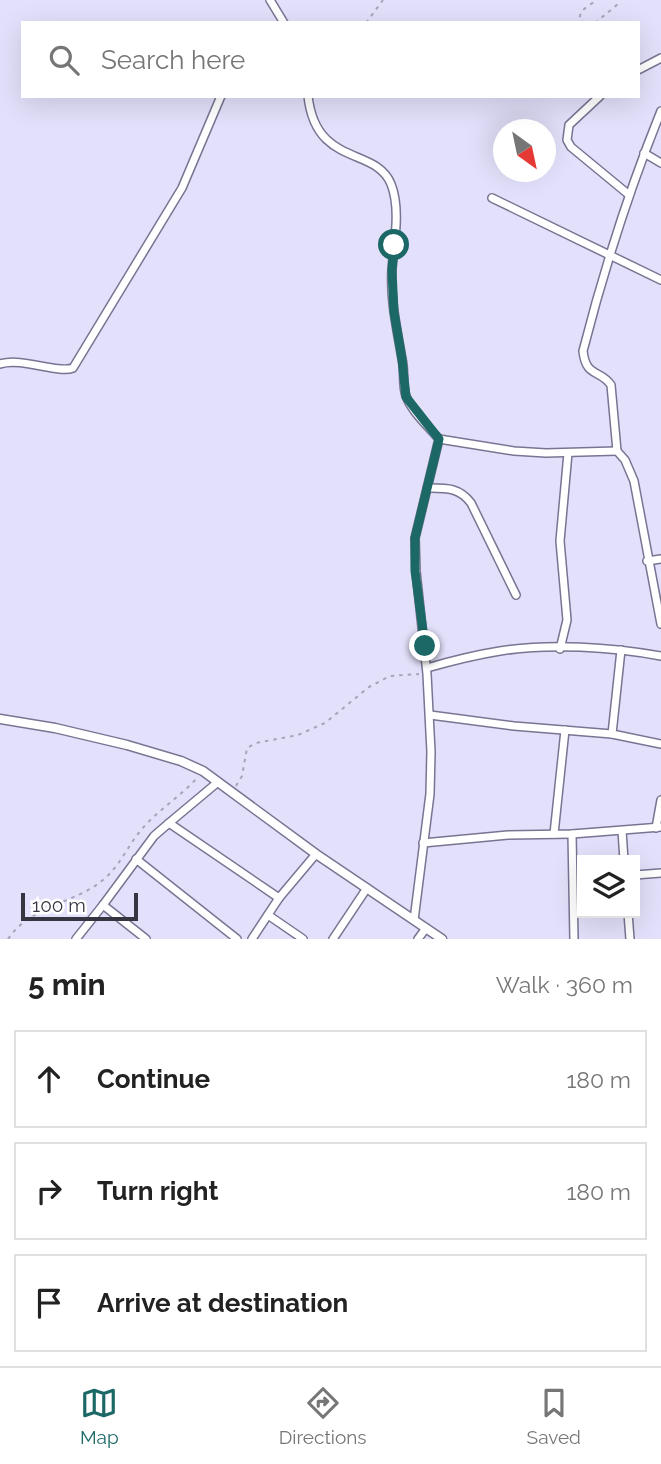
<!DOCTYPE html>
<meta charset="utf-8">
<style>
body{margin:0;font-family:Raleway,sans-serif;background:#f6f6f6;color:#222}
.controls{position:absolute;right:21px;bottom:21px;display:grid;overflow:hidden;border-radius:0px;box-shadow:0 7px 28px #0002}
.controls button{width:63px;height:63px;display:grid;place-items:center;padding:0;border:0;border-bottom:2px solid #e0e0e0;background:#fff;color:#222;font:35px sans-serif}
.compass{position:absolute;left:493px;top:119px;width:63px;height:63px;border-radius:50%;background:#fff;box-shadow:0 7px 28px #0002;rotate:147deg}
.scale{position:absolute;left:21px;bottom:18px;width:117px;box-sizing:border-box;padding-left:7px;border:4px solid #353441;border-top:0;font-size:19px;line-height:24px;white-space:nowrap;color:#353441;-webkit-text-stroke:5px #fff;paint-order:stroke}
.stop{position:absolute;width:21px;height:21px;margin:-16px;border:5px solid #1b6867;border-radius:50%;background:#fff}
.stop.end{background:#1b6867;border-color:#fff;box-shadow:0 2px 7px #0008}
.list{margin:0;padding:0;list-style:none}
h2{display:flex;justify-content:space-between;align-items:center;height:91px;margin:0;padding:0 28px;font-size:30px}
h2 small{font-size:23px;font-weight:400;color:#767676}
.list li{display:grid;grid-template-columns:46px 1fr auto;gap:21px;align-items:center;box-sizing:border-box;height:98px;margin:0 14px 14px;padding:0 14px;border:2px solid #e0e0e0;border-radius:0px}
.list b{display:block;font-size:26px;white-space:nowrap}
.list em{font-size:23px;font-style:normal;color:#767676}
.icon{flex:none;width:38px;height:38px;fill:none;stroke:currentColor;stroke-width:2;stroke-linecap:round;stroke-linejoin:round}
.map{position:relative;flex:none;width:661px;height:939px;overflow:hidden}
.search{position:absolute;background:#fff;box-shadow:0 7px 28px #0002;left:21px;right:21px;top:21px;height:77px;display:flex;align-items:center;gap:18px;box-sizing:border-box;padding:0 24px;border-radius:0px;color:#767676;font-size:26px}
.sheet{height:427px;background:#fff}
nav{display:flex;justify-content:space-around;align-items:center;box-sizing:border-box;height:98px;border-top:2px solid #e0e0e0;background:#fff;font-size:19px;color:#767676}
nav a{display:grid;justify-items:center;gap:4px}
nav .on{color:#1b6867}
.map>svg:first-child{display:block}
</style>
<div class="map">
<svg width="661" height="939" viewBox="0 0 661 939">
<rect width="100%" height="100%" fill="#e2e0fa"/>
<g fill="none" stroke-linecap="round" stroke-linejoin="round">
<defs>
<g id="minor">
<polyline points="270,0 284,23"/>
<polyline points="638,70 661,58"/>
<path d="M 308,96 C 316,168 376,146 391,184 C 401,209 394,243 392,269 C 390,300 397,329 402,359 C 405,371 402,385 406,396 C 412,412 428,426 439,439 L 415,538 L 416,571 L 427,674 L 431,752 L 430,794 L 414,920"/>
<polyline points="600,96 569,125 567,140 571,147 628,194"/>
<path d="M 661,111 C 629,190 604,269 583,351 C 586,378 600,369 611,385 L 617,451 L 625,460 L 634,481 L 661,624"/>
<polyline points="644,153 661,163"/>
<polyline points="492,198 661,280"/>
<path d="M 0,364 C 22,357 58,374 73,368 L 182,188 L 221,96"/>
<polyline points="439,439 514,451 546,453 617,451"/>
<path d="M 427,488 C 446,488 459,487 471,503 L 516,595"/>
<polyline points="647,561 661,559"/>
<polyline points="560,649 567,620 560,541 568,453"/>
<path d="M 427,668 C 451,661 475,655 500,651 C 550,643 611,647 661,656"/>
<polyline points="430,715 514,726 612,734 661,744"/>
<polyline points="612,734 621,650"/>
<polyline points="169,823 218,782"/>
<polyline points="656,828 661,800"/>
<polyline points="622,831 624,860"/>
<polyline points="554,834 565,730"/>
<polyline points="572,834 574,939"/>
<polyline points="423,843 508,835 572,834 661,827"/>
<polyline points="136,859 237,939"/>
<polyline points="635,875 661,873"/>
<polyline points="103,905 146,939"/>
<polyline points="628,913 630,939"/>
<polyline points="268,915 303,939"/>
<polyline points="76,939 103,905 154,836 169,823 279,898"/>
<polyline points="252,939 279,898 316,854"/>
<polyline points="333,939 367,888"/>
<polyline points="418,939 426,928"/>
</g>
<polyline id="tertiary" points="0,719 55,728 127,745 181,761 203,771 316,854 442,939"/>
</defs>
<use href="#minor" stroke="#777592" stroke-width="10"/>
<use href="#tertiary" stroke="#777592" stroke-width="11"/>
<g stroke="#a6a4ba" stroke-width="2" stroke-dasharray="3.5 5" stroke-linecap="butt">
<polyline points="366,23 383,0"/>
<path d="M 585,23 L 580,20 C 578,10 590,5 597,0"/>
<polyline points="595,23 618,4"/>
<polyline points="236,786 242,776 247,748 256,743 298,735 325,723 369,687 390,676 419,674"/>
<path d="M 8,939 C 31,905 74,904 103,880 C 120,866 128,845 142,829 C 158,810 181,796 198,777"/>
</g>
<use href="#minor" stroke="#fff" stroke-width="7"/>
<use href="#tertiary" stroke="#fff" stroke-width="8"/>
</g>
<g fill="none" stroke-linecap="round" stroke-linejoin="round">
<polyline stroke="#1b6867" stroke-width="9" points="394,245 392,271 394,312 402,359 406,397 439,439 415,538 415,571 425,646"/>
</g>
</svg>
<div class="controls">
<button><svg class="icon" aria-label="layers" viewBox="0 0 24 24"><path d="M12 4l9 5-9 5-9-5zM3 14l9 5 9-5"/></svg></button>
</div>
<svg class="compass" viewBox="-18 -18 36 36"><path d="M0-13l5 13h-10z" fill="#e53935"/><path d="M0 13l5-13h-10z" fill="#767676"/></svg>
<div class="scale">100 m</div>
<div class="stop" style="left:394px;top:245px"></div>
<div class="stop end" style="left:425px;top:646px"></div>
<div class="search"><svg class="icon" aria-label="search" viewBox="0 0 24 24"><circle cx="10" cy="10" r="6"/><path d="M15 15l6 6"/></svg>Search here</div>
</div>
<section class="sheet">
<h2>5 min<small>Walk · 360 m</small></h2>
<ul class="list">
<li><svg class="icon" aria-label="ahead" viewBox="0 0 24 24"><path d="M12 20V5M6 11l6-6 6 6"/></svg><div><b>Continue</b></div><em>180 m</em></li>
<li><svg class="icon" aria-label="right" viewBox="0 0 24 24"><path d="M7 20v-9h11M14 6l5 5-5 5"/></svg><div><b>Turn right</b></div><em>180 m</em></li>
<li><svg class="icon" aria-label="arrive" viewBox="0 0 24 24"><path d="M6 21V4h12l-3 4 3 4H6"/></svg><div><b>Arrive at destination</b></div></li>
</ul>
</section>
<nav>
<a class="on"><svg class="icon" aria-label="map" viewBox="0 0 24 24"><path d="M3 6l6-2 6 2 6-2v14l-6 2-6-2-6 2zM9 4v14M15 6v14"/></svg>Map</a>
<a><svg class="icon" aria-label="directions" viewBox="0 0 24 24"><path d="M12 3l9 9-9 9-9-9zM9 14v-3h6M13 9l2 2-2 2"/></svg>Directions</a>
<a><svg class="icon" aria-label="saved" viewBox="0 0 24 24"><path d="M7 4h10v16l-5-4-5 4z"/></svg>Saved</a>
</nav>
